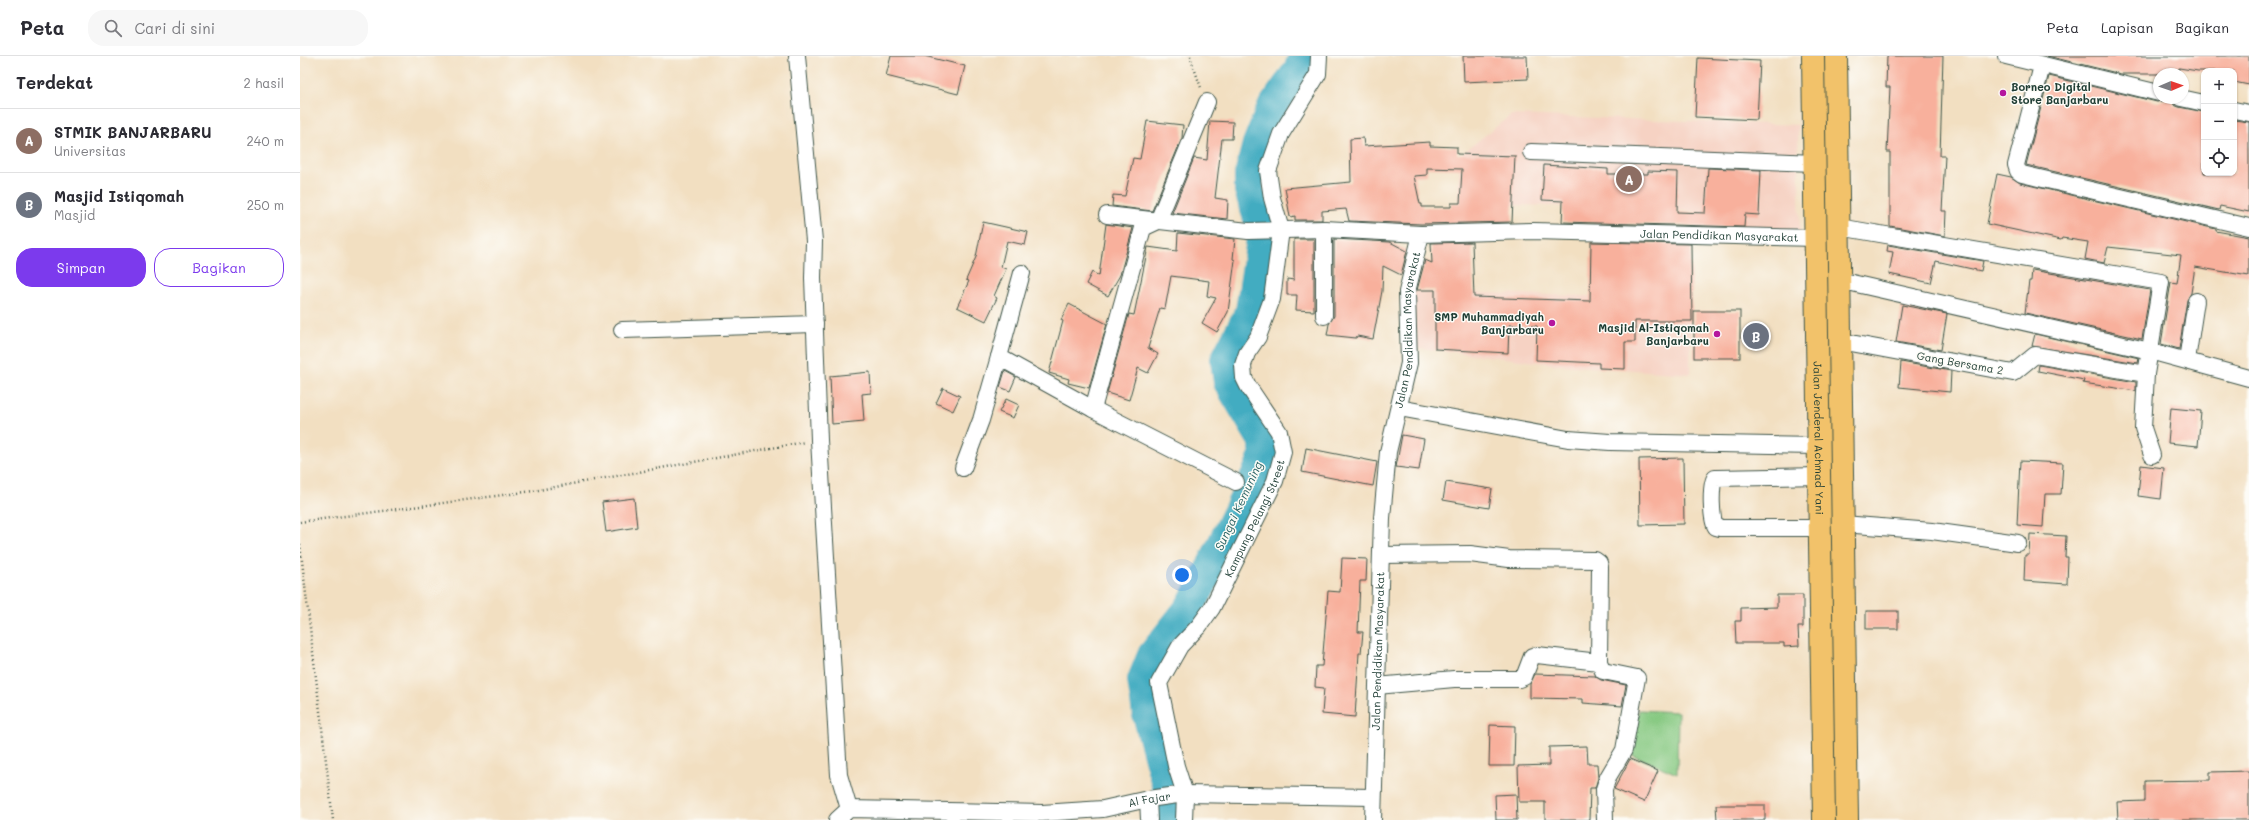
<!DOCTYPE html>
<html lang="id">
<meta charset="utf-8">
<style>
body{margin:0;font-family:Mali,sans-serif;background:#f7f7f7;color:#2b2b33}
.controls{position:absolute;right:12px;top:12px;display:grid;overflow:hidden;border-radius:8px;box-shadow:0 1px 3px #0004}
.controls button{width:36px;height:36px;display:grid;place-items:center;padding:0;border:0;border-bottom:1px solid #e1e1e2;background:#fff;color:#2b2b33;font:20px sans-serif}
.compass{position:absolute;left:1853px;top:12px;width:36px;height:36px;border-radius:50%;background:#fff;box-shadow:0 1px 3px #0004;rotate:88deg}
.you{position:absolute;left:882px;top:519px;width:14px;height:14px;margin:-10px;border:3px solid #fff;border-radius:50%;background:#1a73e8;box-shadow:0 0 0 6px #1a73e833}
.badge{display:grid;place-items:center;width:26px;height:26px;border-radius:50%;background:#7c3aed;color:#fff;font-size:13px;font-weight:700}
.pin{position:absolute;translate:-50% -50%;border:2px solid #fff;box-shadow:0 1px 4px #0006}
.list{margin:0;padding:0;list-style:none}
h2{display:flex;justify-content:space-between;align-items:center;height:52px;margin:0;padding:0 16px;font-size:17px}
h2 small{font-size:13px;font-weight:400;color:#7c7c81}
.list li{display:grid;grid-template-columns:26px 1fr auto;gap:12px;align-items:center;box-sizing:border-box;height:64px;padding:0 16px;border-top:1px solid #e1e1e2}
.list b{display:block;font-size:15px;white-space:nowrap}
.list p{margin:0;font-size:13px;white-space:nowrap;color:#7c7c81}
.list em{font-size:13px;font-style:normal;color:#7c7c81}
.actions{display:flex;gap:8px;padding:12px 16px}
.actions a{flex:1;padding:9px 0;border:1px solid #7c3aed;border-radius:16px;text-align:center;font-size:14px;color:#7c3aed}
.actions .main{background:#7c3aed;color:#fff}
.icon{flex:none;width:22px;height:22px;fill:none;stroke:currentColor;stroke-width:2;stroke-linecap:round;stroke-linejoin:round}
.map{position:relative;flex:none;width:1949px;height:764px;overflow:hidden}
header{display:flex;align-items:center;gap:24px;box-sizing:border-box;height:56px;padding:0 20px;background:#fff;border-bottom:1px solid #e1e1e2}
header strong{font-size:19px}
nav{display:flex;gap:22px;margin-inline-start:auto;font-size:14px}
.search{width:280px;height:36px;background:#f7f7f7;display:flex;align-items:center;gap:10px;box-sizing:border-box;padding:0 14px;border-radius:16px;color:#7c7c81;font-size:15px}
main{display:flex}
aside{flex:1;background:#fff}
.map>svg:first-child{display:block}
</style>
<header>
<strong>Peta</strong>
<div class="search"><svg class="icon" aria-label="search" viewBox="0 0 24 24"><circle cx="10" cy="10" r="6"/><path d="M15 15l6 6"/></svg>Cari di sini</div>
<nav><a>Peta</a><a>Lapisan</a><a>Bagikan</a></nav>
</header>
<main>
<aside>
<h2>Terdekat<small>2 hasil</small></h2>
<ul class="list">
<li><span class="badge" style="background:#8d6e63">A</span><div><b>STMIK BANJARBARU</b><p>Universitas</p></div><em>240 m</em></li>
<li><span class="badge" style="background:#6b7280">B</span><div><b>Masjid Istiqomah</b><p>Masjid</p></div><em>250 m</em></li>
</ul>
<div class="actions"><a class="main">Simpan</a><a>Bagikan</a></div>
</aside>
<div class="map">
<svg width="1949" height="764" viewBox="0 0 1949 764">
<rect width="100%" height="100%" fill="#fdfcf7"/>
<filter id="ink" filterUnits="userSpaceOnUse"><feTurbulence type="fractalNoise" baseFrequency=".025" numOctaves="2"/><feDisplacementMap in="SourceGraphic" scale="8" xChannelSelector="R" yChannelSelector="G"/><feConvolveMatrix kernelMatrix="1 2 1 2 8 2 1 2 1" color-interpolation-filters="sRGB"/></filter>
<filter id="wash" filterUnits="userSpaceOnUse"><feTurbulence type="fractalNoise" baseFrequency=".012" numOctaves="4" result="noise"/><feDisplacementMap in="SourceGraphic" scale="16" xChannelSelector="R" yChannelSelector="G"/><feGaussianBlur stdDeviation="0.9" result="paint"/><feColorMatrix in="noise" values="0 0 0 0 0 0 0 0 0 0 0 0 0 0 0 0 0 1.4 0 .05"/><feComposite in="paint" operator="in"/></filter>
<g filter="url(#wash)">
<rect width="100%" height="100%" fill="#f2dfc1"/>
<g fill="#f6d2c3">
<polygon points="1211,59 1498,69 1500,187 1395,184 1395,155 1158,147 1160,99"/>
<polygon points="1111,235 1392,243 1390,318 1261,309 1112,291"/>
</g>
<polygon fill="#87c982" stroke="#53835b" points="1339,654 1378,656 1377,718 1328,697"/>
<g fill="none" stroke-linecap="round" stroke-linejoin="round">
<polyline stroke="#42acc1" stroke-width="30" points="870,764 869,739 847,658 842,624 852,599 889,552 902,529 958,414 964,399 963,385 928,326 925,304 950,255 961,184 961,172 949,134 949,119 957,88 971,53 998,14 1004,0"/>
</g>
<g id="blocks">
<g fill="#f8b09c" fill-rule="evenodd">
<polygon points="591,0 624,0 665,10 658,38 586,20"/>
<polygon points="1163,0 1227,0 1228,23 1164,26"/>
<polygon points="1587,0 1643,0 1640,100 1645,100 1642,155 1646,155 1645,180 1590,170 1590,96 1587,96 1590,31 1586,31"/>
<polygon points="1747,0 1949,0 1949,29 1934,26 1934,15 1898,15 1879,12 1878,18 1821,18"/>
<polygon points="1398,2 1460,5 1457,64 1395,61"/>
<polygon points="1749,20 1857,46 1872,42 1874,49 1879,51 1904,56 1904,117 1934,117 1934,64 1949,66 1949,156 1920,150 1919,154 1726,109"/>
<polygon points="847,65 883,69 882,82 852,155 812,150 813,139 825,140 833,102 840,103"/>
<polygon points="910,65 933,66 932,83 922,83 915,142 928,144 927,163 872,157 894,102 907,104"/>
<path d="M 1063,82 L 1064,90 L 1130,86 L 1130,90 L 1157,91 L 1157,98 L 1215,100 L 1212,166 L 1121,168 L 1049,165 L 1046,153 L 1022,155 L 1022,164 L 995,164 L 995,160 L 990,161 L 985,132 L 1051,126 L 1050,83 ZM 1127,112 L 1162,113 L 1160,147 L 1151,147 L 1151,151 L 1122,151 L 1122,148 L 1120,148 L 1114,120 L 1127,119 Z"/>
<polygon points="1244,109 1308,113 1308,118 1348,118 1348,115 1378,116 1377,156 1405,157 1408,112 1461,114 1459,159 1445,158 1444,171 1262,166 1263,145 1242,144"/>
<polygon points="1697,118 1711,121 1720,127 1916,173 1916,175 1949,181 1949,220 1895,211 1891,237 1887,244 1879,293 1861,288 1871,226 1877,227 1881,199 1808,191 1804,207 1785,203 1788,186 1762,182 1761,184 1687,168"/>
<polygon points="683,166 728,176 725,189 707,185 701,211 706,213 694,240 697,242 686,265 657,251 669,225 666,224 676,201"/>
<polygon points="806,168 833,172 820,219 808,240 786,228 792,216 799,220"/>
<polygon points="878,177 935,183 933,203 935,204 928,256 917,276 902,267 916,242 907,240 909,225 871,220 865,253 860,252 848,292 858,298 848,317 838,312 829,344 807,337 829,258 834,259 848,191 877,195"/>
<polygon points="994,183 1014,183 1014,255 996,254 997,239 987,239 987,223 994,224"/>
<polygon points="1034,183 1090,186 1107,195 1101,219 1083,210 1082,235 1073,283 1057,280 1056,282 1027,279 1029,268 1034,260"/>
<polygon points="1172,186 1174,241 1290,245 1291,186 1391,188 1392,265 1335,265 1335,286 1325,286 1325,313 1299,312 1299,307 1236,304 1237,270 1209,269 1208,297 1135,293 1135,234 1117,234 1125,204 1132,207 1131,187"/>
<polygon points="1588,189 1683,205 1681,215 1636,205 1631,227 1589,218 1593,196 1587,195"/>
<polygon points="1732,214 1850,234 1842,283 1725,257 1729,225 1731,225"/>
<polygon points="769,248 807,268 789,332 768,327 769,323 749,317 763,265 761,264"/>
<polygon points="1602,249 1647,258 1641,294 1596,286"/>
<rect x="1394" y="255" width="46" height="47"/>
<polygon points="1735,278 1839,302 1838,307 1732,290"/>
<polygon points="1601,306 1651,315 1650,336 1599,331"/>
<polygon points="1739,309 1836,326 1836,335 1783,327 1784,324 1738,315"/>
<polygon points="705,315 716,321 710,335 700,331"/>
<polygon points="570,316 571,337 562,338 564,365 532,368 530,320"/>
<polygon points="643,332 660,340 653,355 636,347"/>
<polygon points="706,343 719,349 713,362 699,356"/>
<polygon points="1871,352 1901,355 1898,390 1868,387"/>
<polygon points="1102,379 1124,383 1119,414 1096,411"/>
<polygon points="1006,392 1077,406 1073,430 1002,416"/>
<polygon points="1383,402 1384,468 1340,469 1339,403"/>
<polygon points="1720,405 1763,407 1761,438 1745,438 1743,471 1717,469"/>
<polygon points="1841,409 1864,412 1861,443 1838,440"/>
<polygon points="1146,426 1192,433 1189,452 1143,444"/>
<polygon points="334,442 337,471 306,476 302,446"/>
<polygon points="1730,478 1766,480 1765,501 1768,501 1767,528 1724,525 1725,499 1729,499"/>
<polygon points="1042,502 1067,503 1066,525 1060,525 1058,576 1063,576 1061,597 1059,597 1055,661 1022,658 1024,632 1015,631 1016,610 1022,610 1028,535 1040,536"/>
<polygon points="1477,539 1503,539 1503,571 1498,571 1499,590 1484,591 1484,587 1436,587 1435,565 1441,565 1441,552 1477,551"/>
<rect x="1566" y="555" width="32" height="18"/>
<polygon points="1235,618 1295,620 1301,624 1326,629 1322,650 1283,647 1283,643 1230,642 1230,628"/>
<polygon points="1190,669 1215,670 1214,710 1189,710"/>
<polygon points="1287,690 1288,708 1297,708 1298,722 1295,732 1290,732 1289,764 1245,764 1245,746 1219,746 1218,710 1249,709 1249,691"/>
<polygon points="1330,703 1358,715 1344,746 1314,733"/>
<polygon points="1949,715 1949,764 1818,764 1817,746 1845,745 1845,725 1910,724 1910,716"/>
<polygon points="1216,738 1217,764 1196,764 1195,739"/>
<polygon points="1416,749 1465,749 1465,764 1417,764"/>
</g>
</g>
</g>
<g filter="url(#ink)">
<use href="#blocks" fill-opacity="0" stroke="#3f5549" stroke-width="1"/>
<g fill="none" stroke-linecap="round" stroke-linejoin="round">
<defs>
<g id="minor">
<polyline points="497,0 514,185 513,222 519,384 539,719 549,753"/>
<polyline points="1706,0 1859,37"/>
<polyline points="1742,10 1716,109 1718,115 1722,118 1949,171"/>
<polyline points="1881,42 1904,47"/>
<polyline points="1934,54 1949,57"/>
<polyline points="1231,96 1515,107"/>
<polyline points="807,159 948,175 1024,173 1121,178"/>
<polyline points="1539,171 1861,226 1846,318 1735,299 1713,317 1540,285"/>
<polyline points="1024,173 1024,260"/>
<polyline points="722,217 699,301 793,353 843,172 858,165 907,46"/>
<polyline points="1539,224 1850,295 1949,322"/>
<polyline points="322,274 515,268"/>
<polyline points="1887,304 1896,245"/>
<polyline points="1846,318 1843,372 1852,399"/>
<polyline points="1099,352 1268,383 1310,386 1518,390"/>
<polyline points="793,353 936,426"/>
<polyline points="663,412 681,364 699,301"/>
<path d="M 1519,420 L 1415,422 C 1410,427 1411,466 1416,471 L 1420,472 L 1520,472"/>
<polyline points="1543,468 1632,475 1718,487"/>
<polyline points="1081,499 1170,498 1209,503 1295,504 1299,507 1300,511 1299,606"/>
<polyline points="1077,630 1154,623 1219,623 1224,621 1232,600 1237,599 1299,606 1303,615 1337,622 1324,694 1308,721 1304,733 1305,764"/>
<polyline points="848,743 849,764"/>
<path id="s1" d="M 537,764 L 549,753 L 742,757 L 803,753 L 848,743 L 885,738 L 1073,741"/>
<path id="s2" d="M 884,764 L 885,738 L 876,710 L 859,627 L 880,590 L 899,570 L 912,552 L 975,425 L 983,396 L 979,376 L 948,330 L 944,322 L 943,309 L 947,297 L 958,281 L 972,243 L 981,174 L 972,142 L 968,115 L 981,78 L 1018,18 L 1019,0"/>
<path id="s3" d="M 1073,764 L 1082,462 L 1088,396 L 1109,307 L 1107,236 L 1121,178 L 1233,175 L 1517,182"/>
</g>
<g id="highway">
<path id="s4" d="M 1513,0 L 1524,764"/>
<polyline points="1536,0 1547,764"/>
</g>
</defs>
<use href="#minor" stroke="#3f5549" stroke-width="18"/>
<use href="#highway" stroke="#3f5549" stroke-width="24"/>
<g stroke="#3f5549" stroke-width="2.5" stroke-dasharray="1 3" stroke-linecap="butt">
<polyline points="890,0 901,32"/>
<polyline points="0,466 233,435 505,386"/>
<polyline points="0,488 33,764"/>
</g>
<use href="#minor" stroke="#fff" stroke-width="16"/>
<use href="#highway" stroke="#f2c26a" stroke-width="22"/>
</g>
</g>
<g fill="#b5179e" stroke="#fdfcf7" stroke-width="1.5">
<circle cx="1703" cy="37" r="4"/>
<circle cx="1252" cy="267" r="4"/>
<circle cx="1417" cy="278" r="4"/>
</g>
<g text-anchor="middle" stroke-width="3" stroke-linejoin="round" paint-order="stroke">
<g font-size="11" font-weight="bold" fill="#1f3d34" stroke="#fdfcf7" text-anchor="end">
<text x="1711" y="35" text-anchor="start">Borneo Digital<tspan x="1711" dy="13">Store Banjarbaru</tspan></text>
<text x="1244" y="265">SMP Muhammadiyah<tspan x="1244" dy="13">Banjarbaru</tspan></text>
<text x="1409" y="276">Masjid Al-Istiqomah<tspan x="1409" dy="13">Banjarbaru</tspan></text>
</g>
<g font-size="11" fill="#1f3d34" stroke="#fdfcf7">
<text dy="4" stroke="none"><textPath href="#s3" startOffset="889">Jalan Pendidikan Masyarakat</textPath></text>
<text dy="4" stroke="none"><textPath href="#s3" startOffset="493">Jalan Pendidikan Masyarakat</textPath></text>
<text transform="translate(1660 307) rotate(10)" y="4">Gang Bersama 2</text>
<text dy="4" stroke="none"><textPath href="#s4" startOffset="382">Jalan Jenderal Achmad Yani</textPath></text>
<text dy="4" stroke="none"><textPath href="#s2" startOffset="332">Kampung Pelangi Street</textPath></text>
<text dy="4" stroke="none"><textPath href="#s3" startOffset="169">Jalan Pendidikan Masyarakat</textPath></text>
<text dy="4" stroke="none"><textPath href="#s1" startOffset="318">Al Fajar</textPath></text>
</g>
<g font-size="12" font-style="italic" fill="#2b6465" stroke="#fdfcf7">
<text transform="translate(939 450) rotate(-65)" y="4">Sungai Kemuning</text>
</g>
</g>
</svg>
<div class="controls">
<button>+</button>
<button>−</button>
<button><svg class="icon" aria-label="locate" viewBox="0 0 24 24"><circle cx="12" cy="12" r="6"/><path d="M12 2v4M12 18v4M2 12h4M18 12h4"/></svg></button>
</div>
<svg class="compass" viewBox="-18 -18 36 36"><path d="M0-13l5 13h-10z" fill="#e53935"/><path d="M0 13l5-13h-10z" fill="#7c7c81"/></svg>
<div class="you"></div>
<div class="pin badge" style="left:1329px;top:123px;background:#8d6e63">A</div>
<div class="pin badge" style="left:1456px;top:280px;background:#6b7280">B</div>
</div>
</main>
